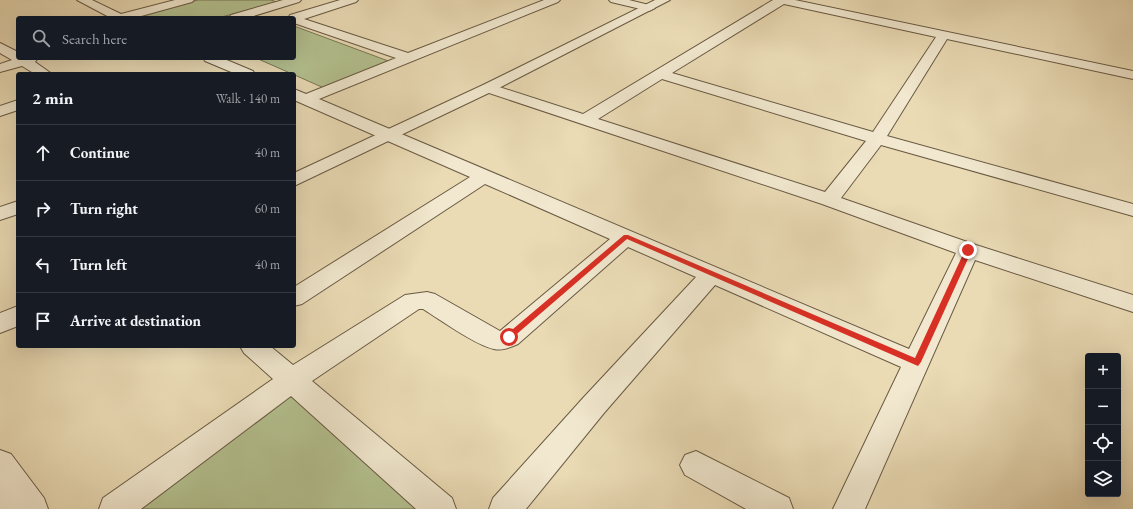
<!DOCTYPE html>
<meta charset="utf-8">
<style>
body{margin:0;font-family:"EB Garamond",serif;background:#20242c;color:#f1f3f6}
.controls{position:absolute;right:12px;bottom:12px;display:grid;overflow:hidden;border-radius:4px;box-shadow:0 4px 16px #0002}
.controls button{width:36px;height:36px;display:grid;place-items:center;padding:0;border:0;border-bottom:1px solid #363941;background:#171b24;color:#f1f3f6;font:20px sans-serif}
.stop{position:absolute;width:12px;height:12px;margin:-9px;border:3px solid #d93025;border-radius:50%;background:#fff}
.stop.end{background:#d93025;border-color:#fff;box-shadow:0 1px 4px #0008}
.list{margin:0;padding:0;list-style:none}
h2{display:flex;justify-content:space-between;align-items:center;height:52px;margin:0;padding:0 16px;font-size:17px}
h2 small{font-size:13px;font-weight:400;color:#9ea1a6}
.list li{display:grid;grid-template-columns:26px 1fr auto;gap:12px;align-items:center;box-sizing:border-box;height:56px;padding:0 16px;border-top:1px solid #363941}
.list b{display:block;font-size:15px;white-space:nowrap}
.list em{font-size:13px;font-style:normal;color:#9ea1a6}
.icon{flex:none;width:22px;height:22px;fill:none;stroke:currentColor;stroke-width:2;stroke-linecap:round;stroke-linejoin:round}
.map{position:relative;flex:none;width:1133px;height:509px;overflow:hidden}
.search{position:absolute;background:#171b24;box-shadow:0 4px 16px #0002;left:16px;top:16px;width:280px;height:44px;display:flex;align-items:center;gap:10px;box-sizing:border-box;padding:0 14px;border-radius:4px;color:#9ea1a6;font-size:15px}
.panel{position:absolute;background:#171b24;box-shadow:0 4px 16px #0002;left:16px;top:72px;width:280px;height:276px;border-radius:4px}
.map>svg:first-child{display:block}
</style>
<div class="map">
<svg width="1133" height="509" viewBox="0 0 1133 509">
<rect width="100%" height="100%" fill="#eadbb5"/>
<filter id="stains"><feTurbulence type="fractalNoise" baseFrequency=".005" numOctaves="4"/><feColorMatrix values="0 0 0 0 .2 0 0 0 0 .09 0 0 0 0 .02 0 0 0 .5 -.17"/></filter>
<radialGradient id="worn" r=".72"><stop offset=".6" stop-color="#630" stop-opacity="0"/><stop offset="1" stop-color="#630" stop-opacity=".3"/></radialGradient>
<g fill="#b4c190" stroke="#797856">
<polygon points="198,0 271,0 277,2 218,18 146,18 139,15"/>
<polygon points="294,26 391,62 324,88 256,58 294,58"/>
<polygon points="290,388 430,509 126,509"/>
</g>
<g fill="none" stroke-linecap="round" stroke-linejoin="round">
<defs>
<g id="minor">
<polygon points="77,0 92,0 121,14 175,0 194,0 192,2 134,18 111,18"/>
<polygon points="283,0 301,0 299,2 247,18 229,18 231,15"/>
<path d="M 340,0 L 358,0 L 356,2 L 304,19 L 408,53 L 544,0 L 560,0 L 558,2 L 319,99 L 909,349 L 956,253 L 822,204 L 483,91 L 481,88 L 483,85 L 493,85 L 583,114 L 773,0 L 795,0 L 1133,71 L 1133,79 L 947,39 L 887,136 L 1133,204 L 1133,216 L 881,145 L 841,198 L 976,245 L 1133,295 L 1133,312 L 975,260 L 865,509 L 833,509 L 901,367 L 715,285 L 604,413 L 526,509 L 489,509 L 493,498 L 584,397 L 696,277 L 628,247 L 518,344 C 511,347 502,351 494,349 C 477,346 439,319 423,309 L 419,309 L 312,381 L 452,498 L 456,509 L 416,509 L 291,396 L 141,509 L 99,509 L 103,498 L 273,379 L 244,353 L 240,346 L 270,346 L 293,365 L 405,295 L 427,292 L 435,294 L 500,331 L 610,239 L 485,184 L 302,304 L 294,306 L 294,287 L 470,177 L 294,100 L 294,89 L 306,94 L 396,58 L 294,23 L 294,18 L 288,18 L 290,15 ZM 784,4 L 936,37 L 873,132 L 672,73 ZM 662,79 L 866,141 L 825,192 L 598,119 Z"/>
<polygon points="609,0 629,0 653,6 655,8 649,11 611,2"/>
<polygon points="0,43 18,52 18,58 38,58 35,62 52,74 35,74 22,66 0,72 0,64 12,60 0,53"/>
<polygon points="203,58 222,58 253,71 255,74 236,74 205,61"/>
<polygon points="18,100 18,110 0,116 0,106"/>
<polygon points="18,201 18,214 0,220 0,207"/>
<polygon points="0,450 11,454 44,498 48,509 0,509"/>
<polygon points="696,451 789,498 793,509 746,509 685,475 680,465 685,455"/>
</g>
<g id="tertiary">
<polygon points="655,0 670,0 493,91 294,186 294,173 483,85"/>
<polygon points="18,306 18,326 0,333 0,313"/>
</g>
</defs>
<use href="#minor" stroke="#695a43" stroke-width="2"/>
<use href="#tertiary" stroke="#695a43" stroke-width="2"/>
<use href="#minor" fill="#f1e8cf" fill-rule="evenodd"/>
<use href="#tertiary" fill="#f1e8cf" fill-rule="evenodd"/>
</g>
<polygon fill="#d93025" points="624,235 628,235 915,358 965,250 968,247 972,250 921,362 918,366 627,239 511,339 506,339 506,335"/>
<rect width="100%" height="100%" filter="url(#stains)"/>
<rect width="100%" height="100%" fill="url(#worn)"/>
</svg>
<div class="controls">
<button>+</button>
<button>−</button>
<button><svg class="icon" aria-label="locate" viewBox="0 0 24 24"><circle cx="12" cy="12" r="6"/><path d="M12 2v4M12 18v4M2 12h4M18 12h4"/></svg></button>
<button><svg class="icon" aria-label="layers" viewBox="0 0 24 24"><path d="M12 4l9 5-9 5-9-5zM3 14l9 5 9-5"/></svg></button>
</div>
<div class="stop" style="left:509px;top:337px"></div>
<div class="stop end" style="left:968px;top:250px"></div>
<div class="search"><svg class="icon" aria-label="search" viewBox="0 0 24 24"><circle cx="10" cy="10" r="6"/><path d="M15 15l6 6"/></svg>Search here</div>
<section class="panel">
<h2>2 min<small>Walk · 140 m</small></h2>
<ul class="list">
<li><svg class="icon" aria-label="ahead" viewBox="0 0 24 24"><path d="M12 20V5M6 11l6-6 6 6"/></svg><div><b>Continue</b></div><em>40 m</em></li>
<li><svg class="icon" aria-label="right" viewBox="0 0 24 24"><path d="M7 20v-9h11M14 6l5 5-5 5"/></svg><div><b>Turn right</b></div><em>60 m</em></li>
<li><svg class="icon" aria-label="left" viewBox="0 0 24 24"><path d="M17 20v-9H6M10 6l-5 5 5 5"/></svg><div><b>Turn left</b></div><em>40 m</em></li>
<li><svg class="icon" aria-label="arrive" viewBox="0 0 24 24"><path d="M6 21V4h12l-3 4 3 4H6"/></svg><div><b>Arrive at destination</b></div></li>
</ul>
</section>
</div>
